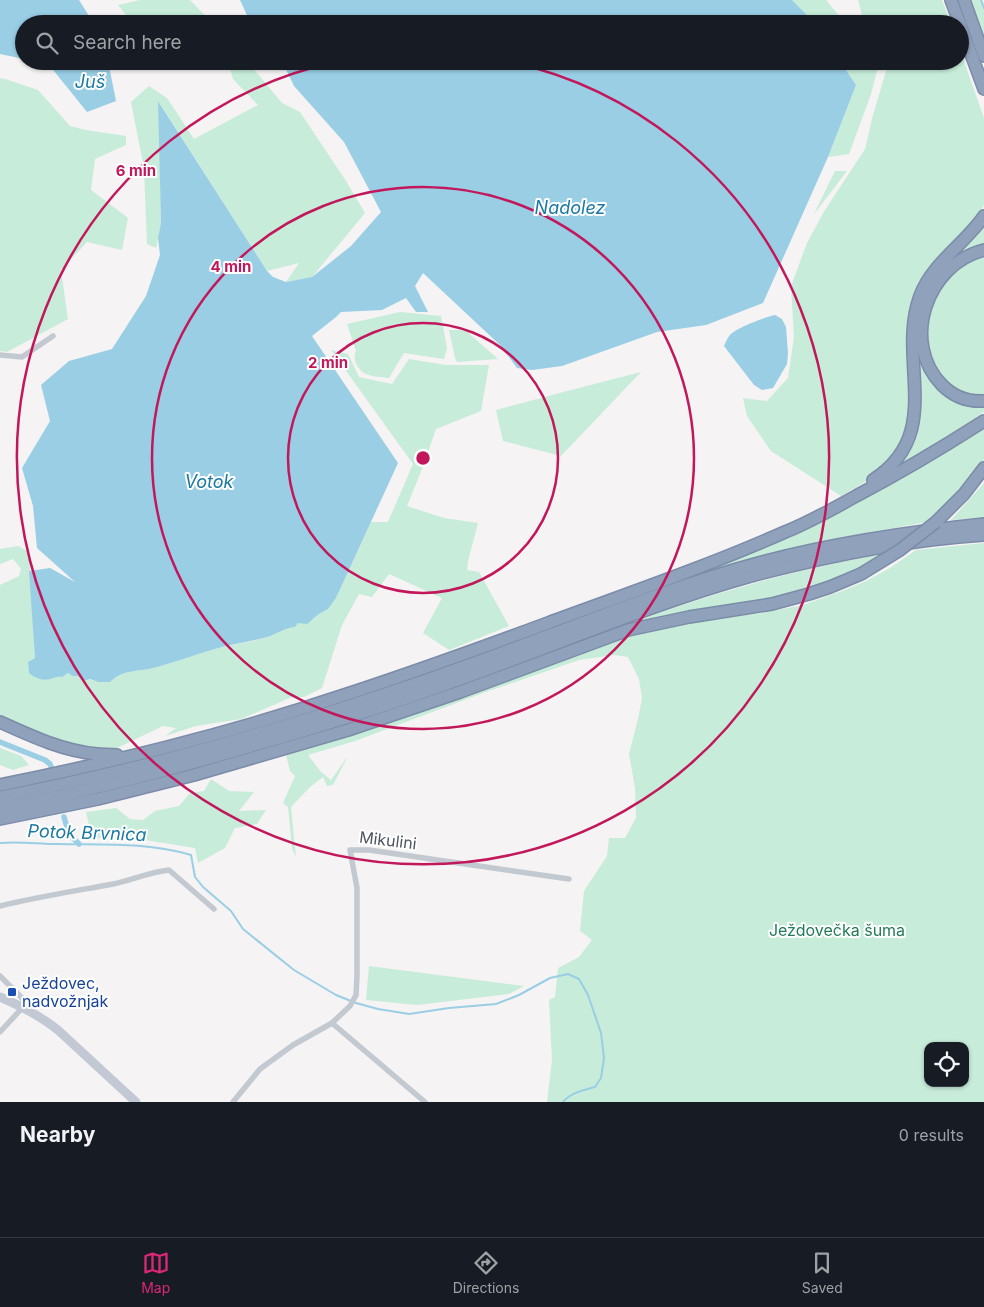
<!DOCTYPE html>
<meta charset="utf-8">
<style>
body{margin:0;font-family:Inter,sans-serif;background:#20242c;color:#f1f3f6}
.controls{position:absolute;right:15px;bottom:15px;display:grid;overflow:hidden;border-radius:10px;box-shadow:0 1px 4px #0004}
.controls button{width:45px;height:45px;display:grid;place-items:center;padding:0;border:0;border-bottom:1px solid #363941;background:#171b24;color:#f1f3f6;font:25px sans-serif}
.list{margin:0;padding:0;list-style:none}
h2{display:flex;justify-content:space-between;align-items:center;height:65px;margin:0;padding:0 20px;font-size:21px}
h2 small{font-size:16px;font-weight:400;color:#9ea1a6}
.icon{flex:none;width:28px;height:28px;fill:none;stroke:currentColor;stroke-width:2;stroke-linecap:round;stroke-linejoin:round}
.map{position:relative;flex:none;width:984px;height:1102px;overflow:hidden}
.search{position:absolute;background:#171b24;box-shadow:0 1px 4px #0004;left:15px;right:15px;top:15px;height:55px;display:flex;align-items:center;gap:12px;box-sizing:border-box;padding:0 18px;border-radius:28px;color:#9ea1a6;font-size:19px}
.sheet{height:135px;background:#171b24}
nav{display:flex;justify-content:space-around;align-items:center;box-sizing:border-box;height:70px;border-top:1px solid #363941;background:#171b24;font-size:14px;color:#9ea1a6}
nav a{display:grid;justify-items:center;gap:2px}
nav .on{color:#db2777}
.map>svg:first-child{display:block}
</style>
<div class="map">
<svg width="984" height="1102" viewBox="0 0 984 1102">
<rect width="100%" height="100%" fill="#f5f3f3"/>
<g fill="#c7ecd9" fill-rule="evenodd">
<polygon points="140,0 190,0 213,24 133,24 118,5"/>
<polygon points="792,0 826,0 846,24 813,24 806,14"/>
<polygon points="858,0 942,0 951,24 867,24 863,19"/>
<polygon points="969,0 982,0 984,5 984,37"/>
<polygon points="960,50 984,118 984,205 975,220 914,298 909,320 911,399 905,435 898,451 875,476 841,496 771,451 747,416 743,398 767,401 788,378 794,337 791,286 807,243 825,210 865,149 873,115 889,61 960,61"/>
<polygon points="212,61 247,61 282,103 300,112 346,181 365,213 312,277 286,282 299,263 267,271 159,102 161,224 156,248 147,244 144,168 131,102 149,86 167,98 194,139 258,105 233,79 229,65"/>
<polygon points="840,61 875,61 878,67 871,94 849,154 828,157 856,85"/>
<polygon points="0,78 5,79 38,90 70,126 86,130 126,136 126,145 95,159 91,190 128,218 122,250 87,242 61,270 68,319 7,352 0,351"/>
<polygon points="835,171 847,171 814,214"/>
<polygon points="984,223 984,247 967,253 933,281"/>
<polygon points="984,255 984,397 967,395 950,387 930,359 925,333 929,307 946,279 966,263"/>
<path d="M 400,312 L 441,316 L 447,348 L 444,359 L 404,353 L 389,378 C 382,377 370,377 364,373 C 357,368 352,359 356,351 L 347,324 Z"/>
<polygon points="449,330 465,330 498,359 457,362 455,358"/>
<polygon points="916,336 927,372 984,406 984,412 940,441 891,471 907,452"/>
<path d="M 331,350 L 348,354 L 359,377 L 392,384 L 409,359 L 446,365 L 489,365 L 481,411 L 436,429 L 422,469 L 407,506 L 444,518 L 478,523 L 468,561 L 467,570 L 479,572 L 509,626 L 449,650 L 423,633 L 442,598 L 389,574 L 372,597 L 359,594 L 342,625 L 322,688 L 304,697 L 292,697 L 241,719 L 196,726 L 165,736 L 176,728 L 163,726 L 117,748 L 85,747 L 61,741 L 0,716 L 0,585 L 19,576 L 21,569 L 13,559 L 0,564 L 0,549 L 18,546 L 29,552 L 35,658 L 28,662 L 29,673 L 50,679 L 57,676 L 68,673 L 98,682 L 110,682 C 123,670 132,672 149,669 C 171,664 193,655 215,649 C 232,644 250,643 267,637 C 277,634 285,628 295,627 L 298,623 L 314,619 L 319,614 L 328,609 L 336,598 L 371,522 L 388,522 L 413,464 Z"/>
<polygon points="641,372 561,456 503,441 496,410 571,390"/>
<polygon points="984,428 984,460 952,498 927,522 837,538 775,552 700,574 662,587 772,544 839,512 893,483"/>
<polygon points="984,483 984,517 951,520"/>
<path d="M 984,543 L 984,1102 L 547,1102 L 552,1060 L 549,1000 L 555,997 L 558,968 L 579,957 L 592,940 L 580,931 L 584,891 L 607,856 L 609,838 L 625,838 L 636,818 L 635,788 L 629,754 L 638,719 L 642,698 L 639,679 L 628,657 L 614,655 L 579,660 L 483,693 L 355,741 L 308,755 L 321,772 L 331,780 L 348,756 L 333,785 L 327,786 L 323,777 L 310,787 L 291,807 L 296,857 L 292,848 L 288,807 L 283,803 L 295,776 L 290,771 L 286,755 L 343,737 L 622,637 L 650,629 L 685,622 L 762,613 L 803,605 L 842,591 L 864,582 L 890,568 L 916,550 ZM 928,1046 L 965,1046 L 965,1083 L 928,1083 Z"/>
<path d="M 888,553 C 857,572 824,587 789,595 C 735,609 680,610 627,627 C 581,642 535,661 489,678 C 443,694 396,710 350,726 C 256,757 161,781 65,803 L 65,801 C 192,773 316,737 439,694 C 541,658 641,615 745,586 C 792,572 840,562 888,553 Z"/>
<polygon points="0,748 21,756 29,765 13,770 0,765"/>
<polygon points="211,779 229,791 254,792 239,811 266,810 257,824 235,828 225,848 198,863 195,848 145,840 92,838 86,812 116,808 130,819 143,820 155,811 179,806 190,793 204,791"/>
<polygon points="369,966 524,986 509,994 417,1005 366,1000"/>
</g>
<g fill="#99cee5">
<polygon points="0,0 79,0 94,24 24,24 24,59 0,54"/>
<polygon points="240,0 792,0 806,14 813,24 251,24"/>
<polygon points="32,61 108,61 116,101 87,112 50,66"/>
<path d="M 282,61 L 840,61 L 856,85 L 828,157 L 763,303 L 706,325 L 657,332 L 562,366 L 532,370 L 517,368 L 501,346 L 423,273 L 415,286 L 428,312 L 416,312 L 406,298 L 382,310 L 341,312 L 336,317 L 312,336 L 398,463 L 336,598 L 328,609 L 319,614 L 307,624 L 298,623 L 295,627 C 285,628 277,634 267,637 C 250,642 232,644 215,649 C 193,655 171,664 149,669 C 132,672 123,670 110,682 L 98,682 L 90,679 L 83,681 L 78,676 L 73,676 L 68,673 L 62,677 C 56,676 55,678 50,679 C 42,681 35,678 29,673 L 28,662 L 35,658 L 29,571 L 50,568 L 75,582 L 37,548 L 33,506 L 22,468 L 50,421 L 41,385 L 69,361 L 112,349 L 146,296 L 160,255 L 158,238 L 161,223 L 158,101 L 267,271 L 273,277 L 286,282 L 312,277 L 351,246 L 381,212 L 344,142 L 294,86 Z"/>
<path d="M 775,315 L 782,319 L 786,327 L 788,353 L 787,364 L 773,388 L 762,390 L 754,385 L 724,346 C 726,342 727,338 730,335 C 736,328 765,317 775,315 Z"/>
</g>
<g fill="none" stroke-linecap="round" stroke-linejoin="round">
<g stroke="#99cee5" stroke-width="2">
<polyline points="981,0 984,8"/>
<path d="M 0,843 C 19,841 38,844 57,844 C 102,845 147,842 191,855 L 195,877 L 203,887 L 231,911 L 243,929 L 294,970 L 336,995 L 356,1003 L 378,1009 L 409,1014 L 449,1008 L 496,1004 L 519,995 L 550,978 L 568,974 L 579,979 L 588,995 L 601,1033 L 604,1058 L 601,1078 L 595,1087 C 584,1090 570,1093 563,1102"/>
</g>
<g stroke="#99cee5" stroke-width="5.5">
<polyline points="0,742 45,760 50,764 52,769"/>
<polyline points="64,817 69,834 79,844"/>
</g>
<defs>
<g id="motorway">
<polyline points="951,0 960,24"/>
<polyline points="964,0 984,56"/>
<polyline points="960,24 984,89"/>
<path d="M 984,250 C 927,264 900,342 942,385 C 953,396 968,402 984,401"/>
<path d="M 873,480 C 946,433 896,360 920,296 C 932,263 965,244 984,216"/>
<polyline points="936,522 964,494 984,468"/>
<path d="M 0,722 C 31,736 63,751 97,754 C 104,755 110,754 117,755"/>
<path d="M 0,785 C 114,762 228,734 338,697 C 409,674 478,649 548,623 C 627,594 708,566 785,532 C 810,522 833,509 856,496 C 900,473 942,448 984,421"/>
<path d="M 0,797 C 135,771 267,734 397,690 C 454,671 510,650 566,629 C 627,606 689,582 751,565 C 827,544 906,532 984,524"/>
<path d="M 0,808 C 86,792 171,770 255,745 C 322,726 389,705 455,681 C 554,646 651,604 751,576 C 827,556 906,540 984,535"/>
<polyline points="0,819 98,799 194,775 348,730 460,692 628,630 689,617 772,604 809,594 830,587 861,574"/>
</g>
</defs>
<use href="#motorway" stroke="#7b8ca8" stroke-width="14"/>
<g stroke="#c2c9d0" stroke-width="5.5">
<polyline points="0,355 22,357 53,336"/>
<path d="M 0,906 C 37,897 75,891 113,884 C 132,880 150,872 169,870 L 214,909"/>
<polyline points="0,976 21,997 31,1010"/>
<polyline points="332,1023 425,1102"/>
<polyline points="0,1032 23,1007"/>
<polyline points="233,1102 260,1069 293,1045 332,1023 350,1006 356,995 357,976 357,888 350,850 369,850 569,879"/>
</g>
<path stroke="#c3c9d4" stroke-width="9" d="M 0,997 C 21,1006 41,1016 59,1031 L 136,1102"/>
<use href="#motorway" stroke="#90a1bc" stroke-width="11"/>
<defs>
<polyline id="motorway-bridge" points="861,574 900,550 936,522"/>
</defs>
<use href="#motorway-bridge" stroke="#7b8ca8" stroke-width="14" stroke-linecap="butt"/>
<use href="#motorway-bridge" stroke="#90a1bc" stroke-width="11"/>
</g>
<g fill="none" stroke="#c2185b" stroke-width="2.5">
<circle cx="423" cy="458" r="135"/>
<circle cx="423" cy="458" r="271"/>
<path d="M511 62A406 406 0 1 1 335 62"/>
</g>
<rect fill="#1a4fb4" stroke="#fff" stroke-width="2" x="7" y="987" width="10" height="10" rx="2.5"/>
<g text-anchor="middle" stroke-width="4" stroke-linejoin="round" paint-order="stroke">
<g font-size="16" fill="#4c545f" stroke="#fff">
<text transform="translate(388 840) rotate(7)" y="6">Mikulini</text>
</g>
<g font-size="16" fill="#227b57" stroke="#fff">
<text x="837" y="936">Ježdovečka šuma</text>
</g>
<g font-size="16" fill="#164399" stroke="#fff" text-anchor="start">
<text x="22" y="989">Ježdovec,<tspan x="22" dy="18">nadvožnjak</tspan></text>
</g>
<g font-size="18" font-style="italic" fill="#1b79a2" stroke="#fff">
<text x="90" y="88">Juš</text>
<text x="570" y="214">Nadolez</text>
<text x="209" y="488">Votok</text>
<text transform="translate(87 833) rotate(2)" y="6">Potok Brvnica</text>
</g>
</g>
<circle cx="423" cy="458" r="8" fill="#c2185b" stroke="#fff" stroke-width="2.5"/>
<g font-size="15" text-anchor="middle" font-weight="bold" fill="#c2185b" stroke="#fff" stroke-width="4" stroke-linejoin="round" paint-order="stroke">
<text x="136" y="176">6 min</text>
<text x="231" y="272">4 min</text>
<text x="328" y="368">2 min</text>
</g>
</svg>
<div class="controls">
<button><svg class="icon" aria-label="locate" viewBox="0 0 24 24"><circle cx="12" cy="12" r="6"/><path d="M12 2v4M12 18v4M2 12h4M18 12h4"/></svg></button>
</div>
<div class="search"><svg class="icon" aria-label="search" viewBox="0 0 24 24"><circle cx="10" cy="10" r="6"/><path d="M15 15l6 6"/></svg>Search here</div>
</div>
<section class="sheet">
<h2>Nearby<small>0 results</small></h2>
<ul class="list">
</ul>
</section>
<nav>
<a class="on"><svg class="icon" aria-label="map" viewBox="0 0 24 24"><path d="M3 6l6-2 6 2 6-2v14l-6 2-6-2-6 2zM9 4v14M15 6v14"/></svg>Map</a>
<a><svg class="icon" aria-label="directions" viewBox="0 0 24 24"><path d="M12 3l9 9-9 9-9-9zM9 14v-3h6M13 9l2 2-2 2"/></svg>Directions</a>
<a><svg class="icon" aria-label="saved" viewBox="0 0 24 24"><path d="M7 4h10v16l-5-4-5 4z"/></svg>Saved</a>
</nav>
